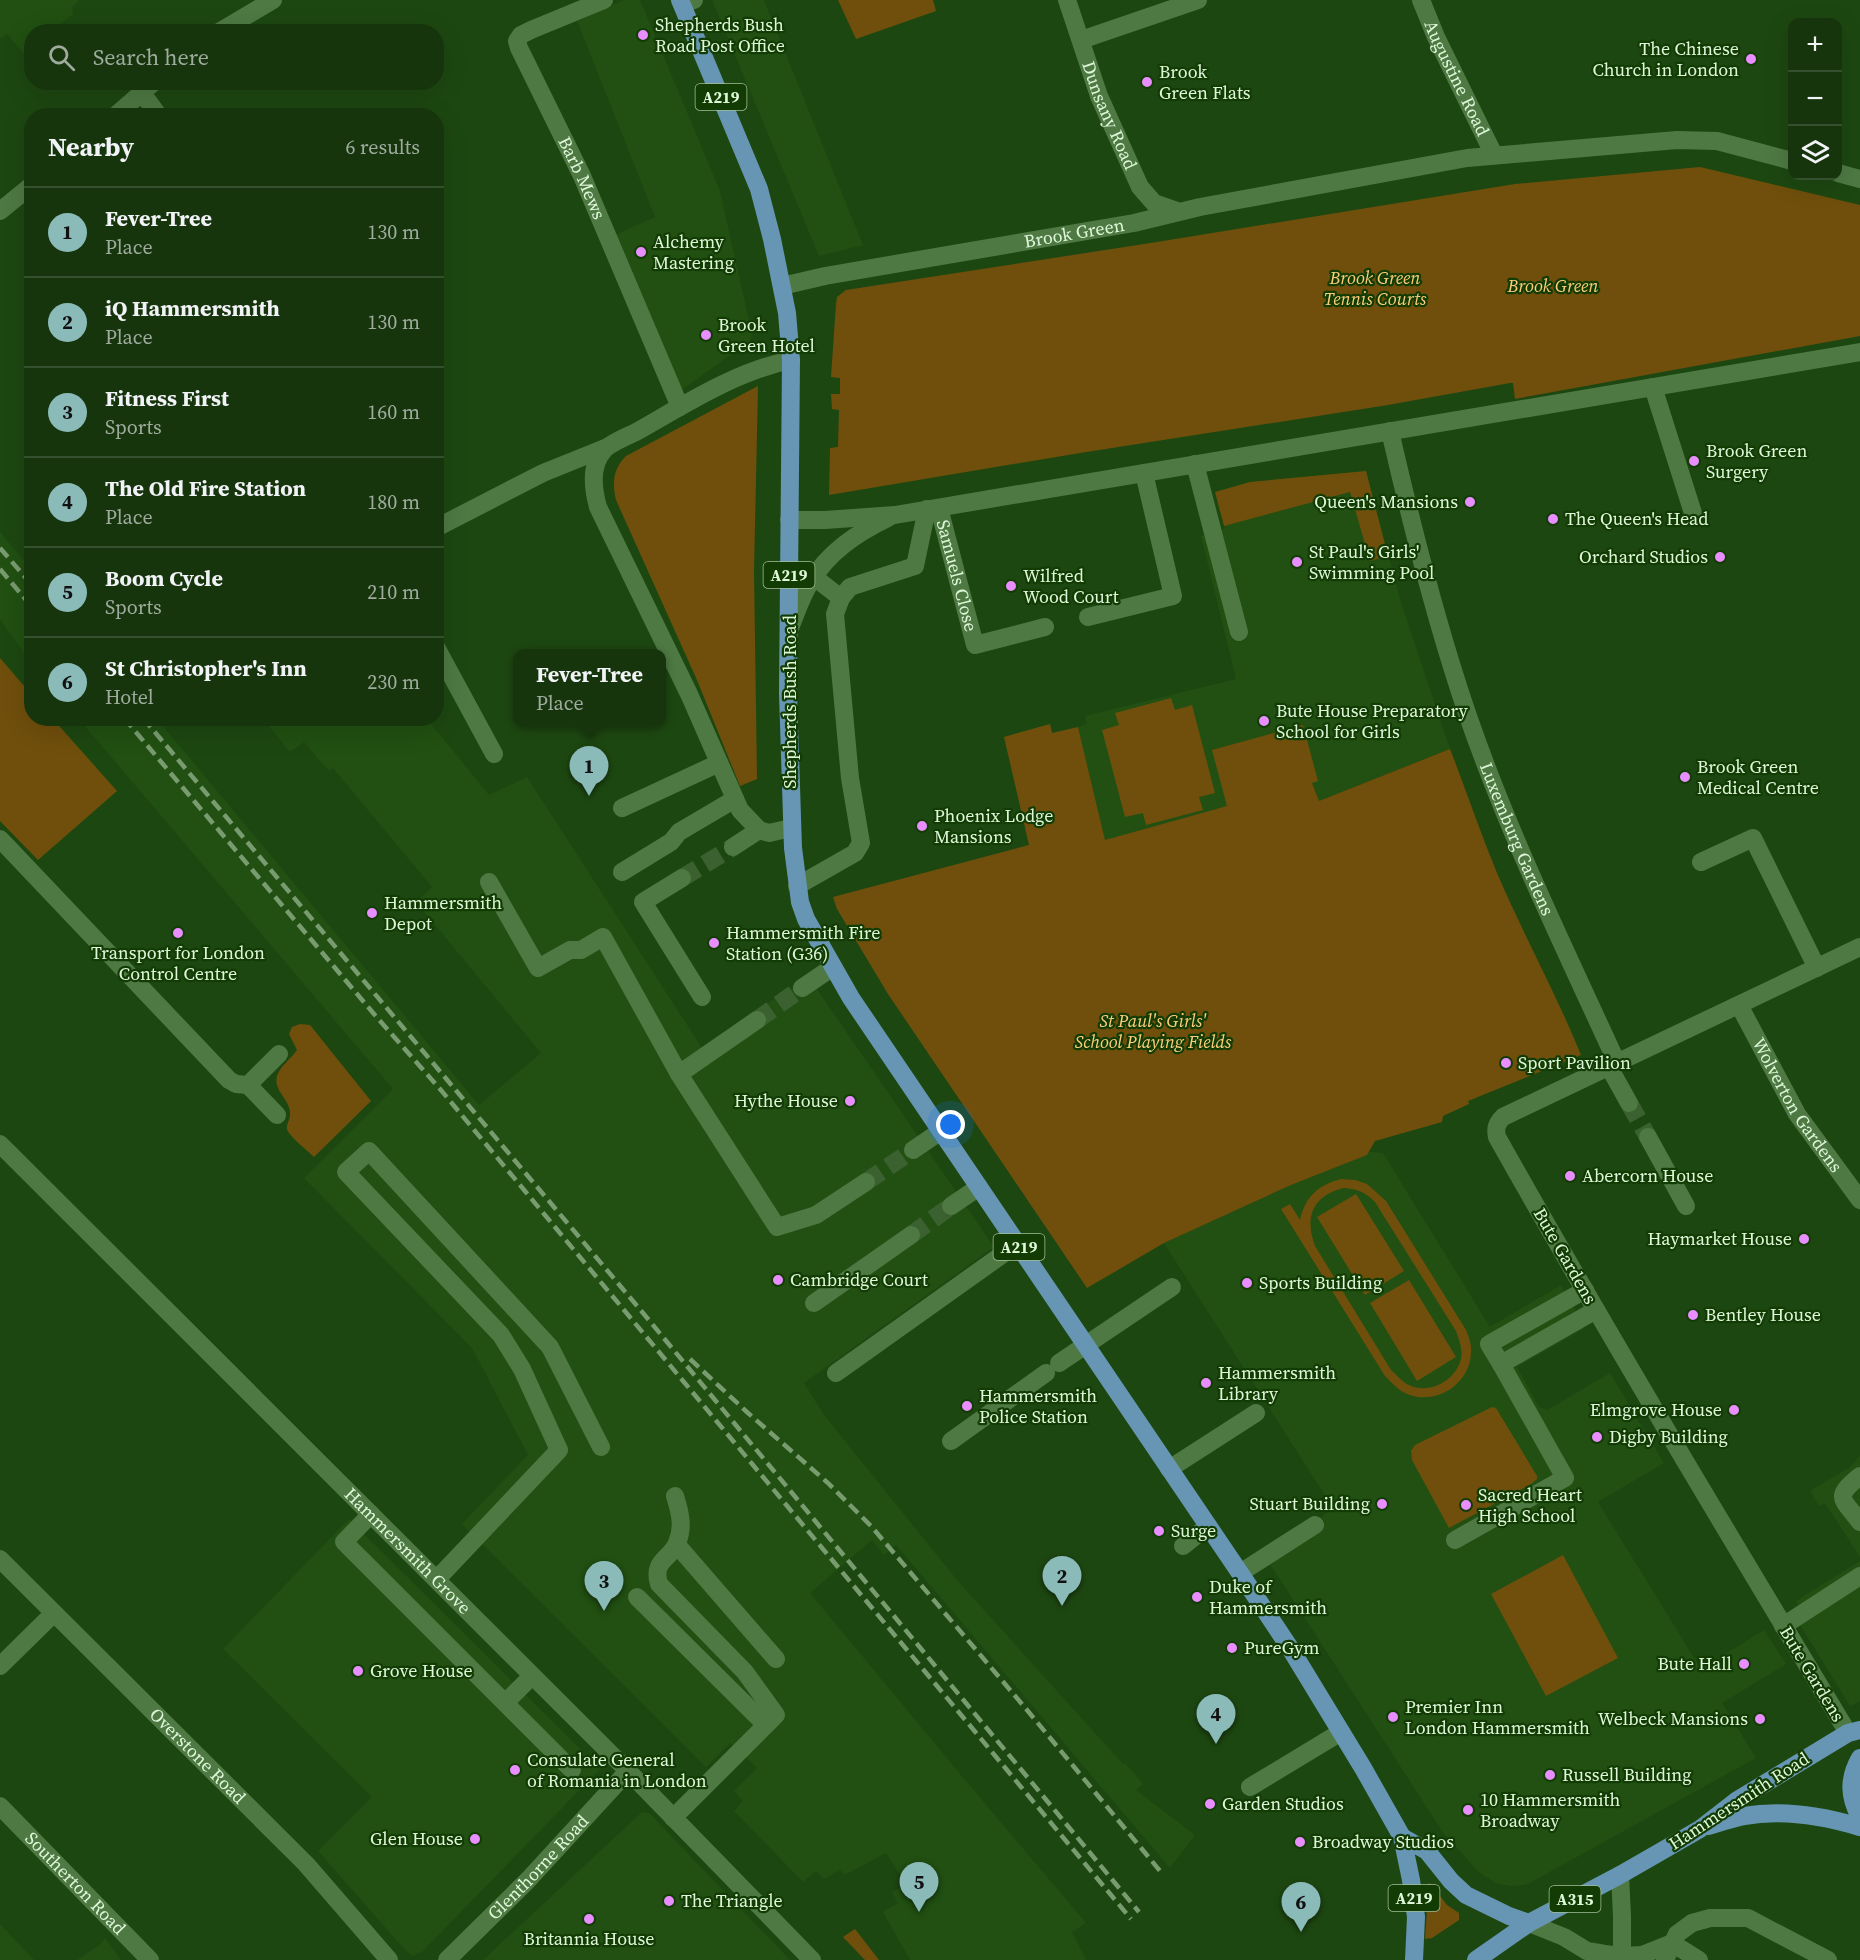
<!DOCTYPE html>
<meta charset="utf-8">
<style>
body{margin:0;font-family:"Source Serif 4",serif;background:#23401b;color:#f1f3f6}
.controls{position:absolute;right:18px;top:18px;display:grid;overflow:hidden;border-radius:12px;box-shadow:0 6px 24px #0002}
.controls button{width:54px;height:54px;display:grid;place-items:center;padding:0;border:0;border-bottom:2px solid #35502e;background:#16350d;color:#f1f3f6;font:30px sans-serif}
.you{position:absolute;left:951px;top:1125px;width:21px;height:21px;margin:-15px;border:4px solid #fff;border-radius:50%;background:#1a73e8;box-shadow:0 0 0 9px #1a73e833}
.badge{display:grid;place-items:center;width:39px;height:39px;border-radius:50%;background:#8bbbb9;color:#111;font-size:20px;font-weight:700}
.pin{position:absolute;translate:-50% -50px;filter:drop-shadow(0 2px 3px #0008)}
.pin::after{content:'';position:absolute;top:32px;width:21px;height:18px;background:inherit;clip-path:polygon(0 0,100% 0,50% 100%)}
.popup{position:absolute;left:513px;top:649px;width:153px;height:78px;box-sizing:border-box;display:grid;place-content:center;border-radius:12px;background:#16350d;filter:drop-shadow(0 2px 4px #0005);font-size:20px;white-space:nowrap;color:#9eab9d}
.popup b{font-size:22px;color:#f1f3f6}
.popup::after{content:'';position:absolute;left:50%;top:100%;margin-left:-12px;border:12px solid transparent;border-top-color:#16350d}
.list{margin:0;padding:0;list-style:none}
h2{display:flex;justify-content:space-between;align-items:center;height:78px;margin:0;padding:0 24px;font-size:26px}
h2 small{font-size:20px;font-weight:400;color:#9eab9d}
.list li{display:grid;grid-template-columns:39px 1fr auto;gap:18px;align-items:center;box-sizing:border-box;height:90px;padding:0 24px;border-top:2px solid #35502e}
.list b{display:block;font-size:22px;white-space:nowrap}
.list p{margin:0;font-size:20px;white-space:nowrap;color:#9eab9d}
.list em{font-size:20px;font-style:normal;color:#9eab9d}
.icon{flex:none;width:33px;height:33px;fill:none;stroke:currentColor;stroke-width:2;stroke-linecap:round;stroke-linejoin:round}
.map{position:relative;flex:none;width:1860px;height:1960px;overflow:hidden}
.search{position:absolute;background:#16350d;box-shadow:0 6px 24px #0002;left:24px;top:24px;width:420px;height:66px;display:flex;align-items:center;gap:15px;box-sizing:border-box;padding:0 21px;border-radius:24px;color:#9eab9d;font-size:22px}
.panel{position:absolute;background:#16350d;box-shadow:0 6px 24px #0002;left:24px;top:108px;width:420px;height:618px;border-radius:24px}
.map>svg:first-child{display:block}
</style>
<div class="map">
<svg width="1860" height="1960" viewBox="0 0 1860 1960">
<rect width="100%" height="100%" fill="#1d4711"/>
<g fill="#215012">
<polygon points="0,0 80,0 72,7 73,14 51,31 32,32 31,47 24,54 7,34 0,39"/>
<polygon points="624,0 640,0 720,191 752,334 750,341 683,389 679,385 613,236 655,217 577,21"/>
<polygon points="712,0 764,0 863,245 819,256"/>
<polygon points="1366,471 1400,599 1450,749 1319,801 1312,783 1105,840 1078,727 1087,724 1085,716 1236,679 1201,536 1225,529 1215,492 1250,482"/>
<polygon points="0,532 31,569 31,663 0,619"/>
<polygon points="79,719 157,719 479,1105 541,1053 416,902 432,887 333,768 329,771 304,742 290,752 263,719 427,719 489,795 527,777 702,1048 808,976 994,1247 804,1383 824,1415 957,1580 1123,1764 1125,1763 1143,1784 1136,1790 1195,1835 1170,1868 896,1545 884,1555 872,1540 810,1593 960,1774 1086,1923 1072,1932 1086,1960 910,1960 883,1912 898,1903 892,1892 906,1884 886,1853 845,1875 840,1870 824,1879 816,1871 803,1882 734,1811 743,1801 734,1791 757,1768 730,1743 706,1767 462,1524 528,1455 472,1348 304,1178 393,1089"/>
<polygon points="1369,1152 1383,1153 1490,1327 1561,1285 1585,1328 1517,1367 1539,1407 1547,1410 1610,1373 1664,1463 1598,1502 1701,1669 1764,1630 1786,1664 1722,1703 1756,1758 1526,1885 1511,1886 1496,1883 1480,1873 1444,1834 1268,1561 1333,1508 1164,1243 1291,1185 1367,1155"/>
<polygon points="1860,1456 1860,1557 1825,1503 1819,1506 1810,1491 1850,1467"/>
<polygon points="349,1519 600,1769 423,1951 413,1956 405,1950 318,1851 372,1797 223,1649"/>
<polygon points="1860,1561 1860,1701 1850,1706 1797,1620 1805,1615 1796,1601"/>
<polygon points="642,1812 650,1814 790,1960 483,1960"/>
<polygon points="0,1924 34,1960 0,1960"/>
<polygon points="105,1938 121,1960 77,1960 101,1944"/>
</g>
<g fill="#704f0c" fill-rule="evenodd">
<polygon points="838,0 933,0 936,11 856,39"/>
<polygon points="1700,167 1860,205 1860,336 1515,399 1513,383 1510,383 1388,405 1080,453 829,495 830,448 838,447 839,410 832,409 831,394 840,394 840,378 831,377 836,304 837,297 846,290 1157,242 1515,184"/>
<path d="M 758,386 L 754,571 L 757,779 L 740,786 L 697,680 L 616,500 C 612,483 613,469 626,456 Z"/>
<polygon points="1366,471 1388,556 1370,561 1350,492 1224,526 1215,492 1250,482"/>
<polygon points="0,658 31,694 32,718 53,719 117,791 38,860 0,821"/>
<polygon points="1171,698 1175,710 1192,705 1215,793 1199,797 1203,810 1146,825 1143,813 1125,817 1102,730 1119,725 1115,713"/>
<path d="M 1050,724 L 1052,733 L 1078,727 L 1105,840 L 1227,806 L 1212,750 L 1303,725 L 1318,781 L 1312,783 L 1319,801 L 1450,749 C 1466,790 1480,832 1497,873 C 1523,934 1556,993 1581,1055 L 1468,1101 L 1469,1104 L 1443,1116 L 1442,1122 L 1375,1141 L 1367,1155 L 1291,1185 L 1164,1243 L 1087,1288 L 888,994 L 837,909 L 833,897 L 1029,845 L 1004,737 Z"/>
<path d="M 300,1024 L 310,1025 L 371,1101 L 314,1157 C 306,1149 296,1142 289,1133 C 284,1126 289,1123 290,1116 C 292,1100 273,1092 277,1076 C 280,1066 291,1059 297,1050 L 289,1034 L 292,1027 Z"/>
<path d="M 1341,1179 L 1355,1180 L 1367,1184 L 1386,1201 L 1466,1330 C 1469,1338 1472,1345 1471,1353 C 1470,1384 1436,1406 1407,1394 C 1398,1390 1392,1383 1385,1376 L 1281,1209 L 1290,1204 L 1300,1220 C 1305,1197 1318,1185 1341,1179 ZM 1344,1188 C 1358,1189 1365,1192 1375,1202 L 1456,1331 C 1459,1340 1463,1349 1461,1359 C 1456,1380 1430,1395 1409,1385 C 1402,1382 1397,1375 1391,1370 L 1315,1246 C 1304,1217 1313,1195 1344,1188 Z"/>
<polygon points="1356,1194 1404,1271 1365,1295 1317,1217"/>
<polygon points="1409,1280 1456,1357 1417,1381 1370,1303"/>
<polygon points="1492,1407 1496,1408 1537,1476 1537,1479 1531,1484 1449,1528 1412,1460 1411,1451 1415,1445"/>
<polygon points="1563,1555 1618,1658 1546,1696 1491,1594"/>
<polygon points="1430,1883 1447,1905 1459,1913 1459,1920 1432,1938 1425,1939 1427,1910 1423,1887"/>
<polygon points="855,1929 879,1960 865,1960 843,1937"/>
</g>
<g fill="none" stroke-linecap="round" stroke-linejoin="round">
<g stroke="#3a612f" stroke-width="18" stroke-dasharray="18 9" stroke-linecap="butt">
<polyline points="682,878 733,847"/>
<polyline points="757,1020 802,988"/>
<polyline points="1629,1103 1648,1137"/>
<polyline points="866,1182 913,1150"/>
<polyline points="911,1235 951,1206"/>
</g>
<g stroke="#4e7943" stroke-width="18">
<path id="s1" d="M 604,0 L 531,30 L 521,35 L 517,41 L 519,48 L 582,176 L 680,407"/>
<path id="s2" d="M 1067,0 L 1099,96 L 1140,187 L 1154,203 L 1177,211"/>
<path id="s3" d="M 1421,0 L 1436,37 L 1494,155"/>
<polyline points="682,4 694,0"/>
<polyline points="219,32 273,0"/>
<polyline points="1081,40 1198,0"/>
<polyline points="142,93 159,116"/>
<polyline points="115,116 154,82"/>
<polyline points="1838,173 1860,179"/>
<polyline points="0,211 32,185"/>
<path id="s4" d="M 782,286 L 825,276 L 1134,223 L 1200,207 L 1467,158 L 1677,140 L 1717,141 L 1792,161"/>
<path d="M 791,360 C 736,371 684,405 636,432 C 628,436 610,443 604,450 C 590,465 593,489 598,507 L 689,694 L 740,810 L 759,830 L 769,833 L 791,828"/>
<polyline points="1653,387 1693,513"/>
<path id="s5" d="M 1390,431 C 1412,527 1436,623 1468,716 C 1509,835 1565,949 1617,1063"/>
<polyline points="1195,464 1239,632"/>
<path id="s6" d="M 939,508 L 975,645 L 1045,627"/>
<polyline points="789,520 825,520 895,515 1860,352"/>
<polyline points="436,528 543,473 605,448"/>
<polyline points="814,577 841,598"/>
<polyline points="1088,617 1173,596 1144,473"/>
<path d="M 789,630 C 796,614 801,597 810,583 C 828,552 857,533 888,518"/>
<polyline points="436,647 494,754"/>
<polyline points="622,808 719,763"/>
<polyline points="0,839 229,1080 236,1084 248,1085 279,1054"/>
<polyline points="733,847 759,830"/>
<polyline points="1701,862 1753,838 1817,968"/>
<polyline points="622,872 671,842 679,832 735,799"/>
<polyline points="682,878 643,902 702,997"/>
<polyline points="489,882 538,968 570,950 581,950 603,937 679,1074 777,1227 816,1215 866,1182"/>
<polyline points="797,886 855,853 861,843 850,778 835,614 841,598 850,587 915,566 927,509"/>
<polyline points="802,988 833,967"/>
<path id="s7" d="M 1739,1005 L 1797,1114 L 1860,1200"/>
<polyline points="1609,1067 1629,1103"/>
<polyline points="679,1074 757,1020"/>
<polyline points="248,1085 277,1115"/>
<polyline points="1648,1137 1686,1206"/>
<path id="s8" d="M 0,1144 L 628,1771 L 812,1960"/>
<polyline points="913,1150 941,1131"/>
<polyline points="951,1206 979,1187"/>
<polyline points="1585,1290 1489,1344 1501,1364 1596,1310"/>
<polyline points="814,1303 911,1235"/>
<polyline points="1059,1363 1172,1287"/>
<polyline points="836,1373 1017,1244"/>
<polyline points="951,1441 1046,1373"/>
<polyline points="1169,1469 1256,1413"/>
<path d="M 1860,1476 C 1833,1498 1842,1498 1860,1522"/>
<polyline points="371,1514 344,1542 505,1703 532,1676"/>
<polyline points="1455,1540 1565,1478 1501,1364"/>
<polyline points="677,1545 776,1659"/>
<polyline points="1183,1546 1208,1526"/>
<path id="s9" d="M 0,1559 L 306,1864 L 389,1960"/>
<polyline points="1240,1573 1315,1525"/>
<polyline points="437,1579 559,1450 522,1369 501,1335 346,1172 369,1151 550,1347 601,1447"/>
<polyline points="637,1597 766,1725"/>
<polyline points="1783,1626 1860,1576"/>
<polyline points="0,1666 54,1613"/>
<polyline points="505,1703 572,1770"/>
<path d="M 1848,1733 C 1729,1535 1610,1338 1497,1137 C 1495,1128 1497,1123 1503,1117 L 1860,947"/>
<polyline points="1250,1787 1341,1732"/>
<path id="s10" d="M 0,1806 L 150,1960"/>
<path d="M 673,1818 L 776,1715 L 745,1672 L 659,1584 C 652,1560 670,1560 677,1543 C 684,1527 680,1512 675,1496"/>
<polyline points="1620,1875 1622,1916 1622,1960"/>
<polyline points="1529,1923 1564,1937 1587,1951 1605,1954 1622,1956 1642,1955 1672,1943"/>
<polyline points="1672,1943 1699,1960"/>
<path id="s11" d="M 447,1960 L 528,1880 L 628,1771"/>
<polyline points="1665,1960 1677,1934 1692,1923 1710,1918 1748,1918 1828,1960"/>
</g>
<g stroke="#6696b3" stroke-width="18">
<polyline points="680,0 759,189 772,239 787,313 791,360 788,693 793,848 800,902 806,919 851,998 1240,1573 1290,1648 1363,1768 1402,1837 1411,1880 1416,1917 1414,1960"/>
<path d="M 1860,1758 C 1848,1779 1849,1797 1860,1817"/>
<path d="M 1708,1826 C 1720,1823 1732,1818 1744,1816 C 1783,1809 1823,1816 1860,1827"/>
<polyline points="1402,1837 1427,1851 1451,1881 1466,1895 1509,1916 1529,1923"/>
<polyline points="1476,1960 1529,1923 1620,1875 1700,1829 1736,1801 1848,1733 1860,1730"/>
</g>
<g stroke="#799b70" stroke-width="4.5" stroke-dasharray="12 6" stroke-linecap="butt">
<polyline points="0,548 32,585"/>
<polyline points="0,569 32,607"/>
<polyline points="124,718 374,1014 440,1089 1131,1919"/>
<polyline points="143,718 643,1313 1139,1912"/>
<polyline points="690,1359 748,1413 828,1483 871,1526 1027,1710 1160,1871"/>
</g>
</g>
<g fill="#e88eff" stroke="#123c04" stroke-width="2">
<circle cx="643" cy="35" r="6"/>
<circle cx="1751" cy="59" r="6"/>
<circle cx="1147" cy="82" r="6"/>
<circle cx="641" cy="252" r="6"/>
<circle cx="706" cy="335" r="6"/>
<circle cx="1694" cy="461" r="6"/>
<circle cx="1470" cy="502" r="6"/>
<circle cx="1553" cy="519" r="6"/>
<circle cx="1720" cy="557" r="6"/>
<circle cx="1297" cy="562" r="6"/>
<circle cx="1011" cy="586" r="6"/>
<circle cx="1264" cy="721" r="6"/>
<circle cx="1685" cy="777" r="6"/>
<circle cx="922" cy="826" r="6"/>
<circle cx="372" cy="913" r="6"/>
<circle cx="178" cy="933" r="6"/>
<circle cx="714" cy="943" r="6"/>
<circle cx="1506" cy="1063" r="6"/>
<circle cx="850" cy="1101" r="6"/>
<circle cx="1570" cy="1176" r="6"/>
<circle cx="1804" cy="1239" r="6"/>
<circle cx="778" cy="1280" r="6"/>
<circle cx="1247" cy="1283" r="6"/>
<circle cx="1693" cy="1315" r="6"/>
<circle cx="1206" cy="1383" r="6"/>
<circle cx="967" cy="1406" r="6"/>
<circle cx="1734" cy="1410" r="6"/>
<circle cx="1597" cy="1437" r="6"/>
<circle cx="1382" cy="1504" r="6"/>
<circle cx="1466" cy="1505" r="6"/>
<circle cx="1159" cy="1531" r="6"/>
<circle cx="1197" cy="1597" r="6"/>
<circle cx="1232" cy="1648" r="6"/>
<circle cx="1744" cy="1664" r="6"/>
<circle cx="358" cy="1671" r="6"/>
<circle cx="1393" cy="1717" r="6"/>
<circle cx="1760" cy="1719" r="6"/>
<circle cx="515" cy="1770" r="6"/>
<circle cx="1550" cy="1775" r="6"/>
<circle cx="1210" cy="1804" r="6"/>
<circle cx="1468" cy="1810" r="6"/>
<circle cx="475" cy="1839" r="6"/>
<circle cx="1300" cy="1842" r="6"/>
<circle cx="669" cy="1901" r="6"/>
<circle cx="589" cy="1919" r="6"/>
</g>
<g text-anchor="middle" stroke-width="4.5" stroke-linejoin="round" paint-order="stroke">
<g fill="#123c04" stroke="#a2bf99" stroke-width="1.5">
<rect x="695.5" y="84" width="51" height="26" rx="4.5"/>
<rect x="763.5" y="562" width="51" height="26" rx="4.5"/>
<rect x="993.5" y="1234" width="51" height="26" rx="4.5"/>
<rect x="1388.5" y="1885" width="51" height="26" rx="4.5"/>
<rect x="1549.5" y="1886" width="51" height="26" rx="4.5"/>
</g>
<g font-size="16" font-weight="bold" fill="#dff7d9">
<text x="721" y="103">A219</text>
<text x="789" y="581">A219</text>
<text x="1019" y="1253">A219</text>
<text x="1414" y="1904">A219</text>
<text x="1575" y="1905">A315</text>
</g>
<g font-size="18" fill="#dff7d9" stroke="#123c04" text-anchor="start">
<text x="655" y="31">Shepherds Bush<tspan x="655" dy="21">Road Post Office</tspan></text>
<text x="1739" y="55" text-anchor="end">The Chinese<tspan x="1739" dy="21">Church in London</tspan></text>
<text x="1159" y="78">Brook<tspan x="1159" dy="21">Green Flats</tspan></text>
<text x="653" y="248">Alchemy<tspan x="653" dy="21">Mastering</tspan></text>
<text x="718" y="331">Brook<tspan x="718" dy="21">Green Hotel</tspan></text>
<text x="1706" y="457">Brook Green<tspan x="1706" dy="21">Surgery</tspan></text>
<text x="1458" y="508" text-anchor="end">Queen's Mansions</text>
<text x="1565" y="525">The Queen's Head</text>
<text x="1309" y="558">St Paul's Girls'<tspan x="1309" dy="21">Swimming Pool</tspan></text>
<text x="1708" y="563" text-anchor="end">Orchard Studios</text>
<text x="1023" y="582">Wilfred<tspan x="1023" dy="21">Wood Court</tspan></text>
<text x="1276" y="717">Bute House Preparatory<tspan x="1276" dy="21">School for Girls</tspan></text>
<text x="1697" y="773">Brook Green<tspan x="1697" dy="21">Medical Centre</tspan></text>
<text x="934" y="822">Phoenix Lodge<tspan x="934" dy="21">Mansions</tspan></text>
<text x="384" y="909">Hammersmith<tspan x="384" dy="21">Depot</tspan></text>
<text x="726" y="939">Hammersmith Fire<tspan x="726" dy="21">Station (G36)</tspan></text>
<text x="178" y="959" text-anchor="middle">Transport for London<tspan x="178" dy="21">Control Centre</tspan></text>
<text x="1518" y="1069">Sport Pavilion</text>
<text x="838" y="1107" text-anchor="end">Hythe House</text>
<text x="1582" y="1182">Abercorn House</text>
<text x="1792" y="1245" text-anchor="end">Haymarket House</text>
<text x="790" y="1286">Cambridge Court</text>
<text x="1259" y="1289">Sports Building</text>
<text x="1705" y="1321">Bentley House</text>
<text x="1218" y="1379">Hammersmith<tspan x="1218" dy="21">Library</tspan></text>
<text x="979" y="1402">Hammersmith<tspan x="979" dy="21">Police Station</tspan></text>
<text x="1722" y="1416" text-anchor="end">Elmgrove House</text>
<text x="1609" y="1443">Digby Building</text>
<text x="1478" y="1501">Sacred Heart<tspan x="1478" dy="21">High School</tspan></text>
<text x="1370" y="1510" text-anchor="end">Stuart Building</text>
<text x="1171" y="1537">Surge</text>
<text x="1209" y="1593">Duke of<tspan x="1209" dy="21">Hammersmith</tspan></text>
<text x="1244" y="1654">PureGym</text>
<text x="1732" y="1670" text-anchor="end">Bute Hall</text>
<text x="370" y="1677">Grove House</text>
<text x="1405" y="1713">Premier Inn<tspan x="1405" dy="21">London Hammersmith</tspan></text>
<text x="1748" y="1725" text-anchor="end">Welbeck Mansions</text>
<text x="527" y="1766">Consulate General<tspan x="527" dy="21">of Romania in London</tspan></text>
<text x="1562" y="1781">Russell Building</text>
<text x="1480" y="1806">10 Hammersmith<tspan x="1480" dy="21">Broadway</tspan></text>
<text x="1222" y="1810">Garden Studios</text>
<text x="463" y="1845" text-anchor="end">Glen House</text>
<text x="1312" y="1848">Broadway Studios</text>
<text x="681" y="1907">The Triangle</text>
<text x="589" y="1945" text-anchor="middle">Britannia House</text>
</g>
<g font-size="18" fill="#dff7d9" stroke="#123c04">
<text dy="6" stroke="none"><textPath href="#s3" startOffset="86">Augustine Road</textPath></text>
<text dy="6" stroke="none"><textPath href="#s2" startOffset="123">Dunsany Road</textPath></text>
<text dy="6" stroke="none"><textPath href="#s1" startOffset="249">Barb Mews</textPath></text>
<text dy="6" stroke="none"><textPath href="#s4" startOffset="297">Brook Green</textPath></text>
<text dy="6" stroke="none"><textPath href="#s6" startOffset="70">Samuels Close</textPath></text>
<text transform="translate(790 702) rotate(-90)" y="6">Shepherds Bush Road</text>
<text dy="6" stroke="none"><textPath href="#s5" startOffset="428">Luxemburg Gardens</textPath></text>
<text dy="6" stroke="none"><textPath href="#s7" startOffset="116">Wolverton Gardens</textPath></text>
<text transform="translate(1565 1256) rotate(60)" y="6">Bute Gardens</text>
<text dy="6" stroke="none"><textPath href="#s8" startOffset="576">Hammersmith Grove</textPath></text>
<text transform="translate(1812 1674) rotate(59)" y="6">Bute Gardens</text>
<text dy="6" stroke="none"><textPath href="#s9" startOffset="279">Overstone Road</textPath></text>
<text transform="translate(1739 1801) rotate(-33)" y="6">Hammersmith Road</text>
<text dy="6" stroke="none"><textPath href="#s11" startOffset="130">Glenthorne Road</textPath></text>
<text dy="6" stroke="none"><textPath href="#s10" startOffset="108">Southerton Road</textPath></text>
</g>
<g font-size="18" font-style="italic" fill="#fecd7a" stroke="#123c04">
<text x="1375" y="284">Brook Green<tspan x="1375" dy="21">Tennis Courts</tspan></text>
<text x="1553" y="292">Brook Green</text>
<text x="1153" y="1027">St Paul's Girls'<tspan x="1153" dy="21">School Playing Fields</tspan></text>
</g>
</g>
</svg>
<div class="controls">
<button>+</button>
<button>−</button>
<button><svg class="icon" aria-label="layers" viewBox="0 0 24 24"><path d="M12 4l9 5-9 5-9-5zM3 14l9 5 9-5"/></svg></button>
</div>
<div class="you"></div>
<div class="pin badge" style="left:589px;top:796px">1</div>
<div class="popup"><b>Fever-Tree</b>Place</div>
<div class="pin badge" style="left:1062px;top:1606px">2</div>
<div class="pin badge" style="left:604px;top:1611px">3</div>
<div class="pin badge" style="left:1216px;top:1744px">4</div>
<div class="pin badge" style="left:919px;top:1912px">5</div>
<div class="pin badge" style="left:1301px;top:1932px">6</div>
<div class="search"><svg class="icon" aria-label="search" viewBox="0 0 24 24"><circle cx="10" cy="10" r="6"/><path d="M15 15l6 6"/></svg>Search here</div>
<section class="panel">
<h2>Nearby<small>6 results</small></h2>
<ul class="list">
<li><span class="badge">1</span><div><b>Fever-Tree</b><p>Place</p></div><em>130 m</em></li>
<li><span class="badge">2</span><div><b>iQ Hammersmith</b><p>Place</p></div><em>130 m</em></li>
<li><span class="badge">3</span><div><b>Fitness First</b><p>Sports</p></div><em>160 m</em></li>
<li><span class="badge">4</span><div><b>The Old Fire Station</b><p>Place</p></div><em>180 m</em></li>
<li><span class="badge">5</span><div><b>Boom Cycle</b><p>Sports</p></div><em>210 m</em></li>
<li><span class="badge">6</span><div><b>St Christopher's Inn</b><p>Hotel</p></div><em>230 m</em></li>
</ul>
</section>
</div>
